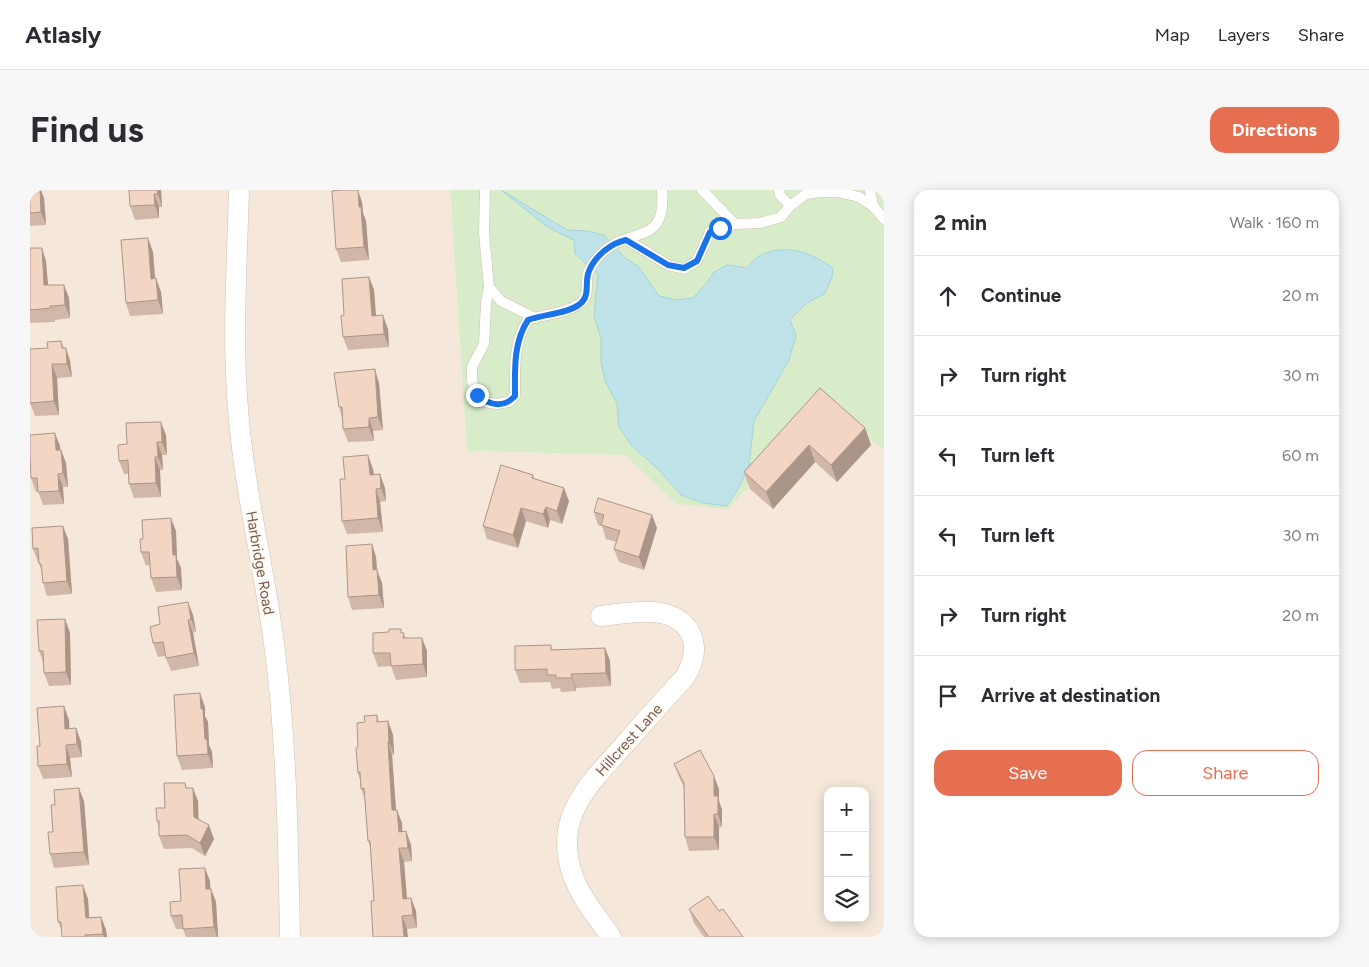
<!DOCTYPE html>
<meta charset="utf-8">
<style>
body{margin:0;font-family:Figtree,sans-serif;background:#f7f7f7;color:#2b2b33}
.controls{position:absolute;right:15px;bottom:15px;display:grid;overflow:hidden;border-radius:10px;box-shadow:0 2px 12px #0003}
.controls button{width:45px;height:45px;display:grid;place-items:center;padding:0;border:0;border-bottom:1px solid #e1e1e2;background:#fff;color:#2b2b33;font:25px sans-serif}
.stop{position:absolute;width:15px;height:15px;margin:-11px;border:4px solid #1a73e8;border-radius:50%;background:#fff}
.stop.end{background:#1a73e8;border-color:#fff;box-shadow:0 1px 5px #0008}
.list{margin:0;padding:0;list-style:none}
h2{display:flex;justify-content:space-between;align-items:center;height:65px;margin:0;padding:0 20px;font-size:21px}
h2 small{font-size:16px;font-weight:400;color:#7c7c81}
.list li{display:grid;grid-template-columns:32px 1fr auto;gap:15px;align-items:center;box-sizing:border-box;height:80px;padding:0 20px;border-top:1px solid #e1e1e2}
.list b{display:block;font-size:19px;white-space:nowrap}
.list em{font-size:16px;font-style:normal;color:#7c7c81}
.actions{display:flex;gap:10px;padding:15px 20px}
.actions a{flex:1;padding:11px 0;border:1px solid #e76f51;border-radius:15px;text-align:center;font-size:18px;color:#e76f51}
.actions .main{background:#e76f51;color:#fff}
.icon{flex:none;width:28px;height:28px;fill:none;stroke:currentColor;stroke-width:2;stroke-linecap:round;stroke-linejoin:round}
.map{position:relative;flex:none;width:854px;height:747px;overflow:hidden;border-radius:15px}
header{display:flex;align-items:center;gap:30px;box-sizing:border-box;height:70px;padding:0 25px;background:#fff;border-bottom:1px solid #e1e1e2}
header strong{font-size:24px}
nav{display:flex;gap:28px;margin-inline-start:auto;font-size:18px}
.intro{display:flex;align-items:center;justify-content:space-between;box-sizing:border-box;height:120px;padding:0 30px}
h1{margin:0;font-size:35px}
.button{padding:12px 22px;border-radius:15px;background:#e76f51;color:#fff;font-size:18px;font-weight:700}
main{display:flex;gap:30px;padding:0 30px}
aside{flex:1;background:#fff;border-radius:15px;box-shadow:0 2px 12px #0003}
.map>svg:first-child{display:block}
</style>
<header>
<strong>Atlasly</strong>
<nav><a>Map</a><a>Layers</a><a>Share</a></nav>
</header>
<div class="intro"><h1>Find us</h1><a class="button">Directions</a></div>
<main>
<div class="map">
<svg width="854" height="747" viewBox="0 0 854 747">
<rect width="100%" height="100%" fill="#fdf6ec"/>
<path fill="#f5e8da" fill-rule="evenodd" d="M 0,0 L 420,0 L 437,261 L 595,265 L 646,314 L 797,210 L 845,251 L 854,261 L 854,747 L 0,747 ZM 798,601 L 835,601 L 835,728 L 798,728 Z"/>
<polygon fill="#d8ecc9" points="420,0 854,0 854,261 797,210 698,319 646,314 595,265 437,261"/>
<path fill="#bfe3e8" stroke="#a5d3da" d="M 471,0 L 537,40 L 557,41 L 574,45 L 595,68 L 608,76 L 629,106 L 646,110 L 663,108 L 676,94 L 684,82 L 697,75 L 717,78 C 721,74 726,67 731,65 C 757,53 782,63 803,78 L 802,88 L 794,104 L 777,113 L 760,130 L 766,146 L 759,170 L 724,231 L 719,276 L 708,299 L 697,316 L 673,313 L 651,305 L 629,280 L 602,256 L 589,237 L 587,213 L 576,193 L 571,173 L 571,148 L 564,126 L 568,84 L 545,64 L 544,50 L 519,38 Z"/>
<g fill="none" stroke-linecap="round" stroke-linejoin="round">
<defs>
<g id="service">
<path d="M 455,0 L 454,43 L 459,97 L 456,113 L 454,154 L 442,177 L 442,191 L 447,205 L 455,212 L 467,214 L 479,212 L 485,206 C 485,180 483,153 498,130 C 514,124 535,124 549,114 C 561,107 555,94 558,83 C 560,77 567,68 571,64 C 599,35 637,58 632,0"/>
<polyline points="672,0 705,34 730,33 751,27 760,16 776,4 790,2 808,2 829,7 843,16 854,29"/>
<polyline points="749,0 750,5 760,16"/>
<polyline points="840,0 843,16"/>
<polyline points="596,49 638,75 654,79 667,71 680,42 705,34"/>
<polyline points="459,97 471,111 505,128"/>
</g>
<g id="minor">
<path d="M 209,0 C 207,73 202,146 208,219 C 214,300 235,380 245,461 C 257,556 258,651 260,747"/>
<path d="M 571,426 C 600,423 648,411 662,447 C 667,461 663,474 655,487 C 634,510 614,532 594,555 C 559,595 522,627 543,686 C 551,708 568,728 581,747"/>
</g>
</defs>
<use href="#service" stroke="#d1beb0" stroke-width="11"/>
<use href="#minor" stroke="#d1beb0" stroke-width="21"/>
<use href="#service" stroke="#fff" stroke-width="10"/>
<use href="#minor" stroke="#fff" stroke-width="20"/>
</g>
<g fill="#d1b7a8">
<polygon points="0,0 14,8 16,35 0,36"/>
<polygon points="99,0 131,0 132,17 129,17 129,28 105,30 100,16"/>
<polygon points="332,12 333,23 336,31 339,70 311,72 306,59"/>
<polygon points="0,58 16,71 18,95 34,95 39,108 40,128 25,130 25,132 0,133"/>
<polygon points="123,62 125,88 131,102 133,124 100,126 96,113"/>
<polygon points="339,87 344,100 346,126 358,139 359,157 318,160 313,147 314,125"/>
<polygon points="31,151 34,158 36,158 40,171 42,187 27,188 29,225 5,226 0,213 18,158"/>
<polygon points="349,193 353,240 343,241 344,251 318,252 313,239 312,228 309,217"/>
<polygon points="790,198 835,238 841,255 807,292 785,272 743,319 720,299 714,282"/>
<polygon points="136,245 137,265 132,265 133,280 130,280 131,307 104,308 99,294 99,284 94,284 89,271 97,254"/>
<polygon points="30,256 30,260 31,260 36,273 38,297 33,297 34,314 13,315 8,301 6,302 1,288"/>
<polygon points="343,279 344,285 355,298 356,311 350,312 353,342 317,344 312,331 315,289"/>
<polygon points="503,285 504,289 539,311 532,334 520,330 518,338 496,331 488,358 457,349 453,336"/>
<polygon points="564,322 627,338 614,380 589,372 584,359 586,352 576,349 572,336 568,335"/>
<polygon points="146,341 147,369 151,378 152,400 126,402 121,388 120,375 116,376 111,362 113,349"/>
<polygon points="38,349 42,404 17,406 13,393 12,383 9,372 8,372 3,359"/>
<polygon points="342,354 346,367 347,380 352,393 354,418 322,420 318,407"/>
<polygon points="163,425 166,442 163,443 169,476 141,481 135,466 128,467 123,453"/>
<polygon points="35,429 40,443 41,495 19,496 14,483 13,472 9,461"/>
<polygon points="373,443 376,448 392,448 397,461 397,487 366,490 361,476 348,477 343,463"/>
<polygon points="521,455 522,460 575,458 580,471 581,496 546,498 546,501 531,502 530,498 522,499 520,492 490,493 485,480"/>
<polygon points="175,517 175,526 178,532 179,555 182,562 183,578 152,580 147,566"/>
<polygon points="347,525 349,532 358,531 363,545 364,565 362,565 366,620 372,633 372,642 376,641 381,655 382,671 374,672 377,708 381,708 386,721 387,738 377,739 344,711 341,660 338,651 335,609 331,599 330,591 328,583 335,532"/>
<polygon points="39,530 39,539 46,538 51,552 52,567 40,568 42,587 13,589 8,576 10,556"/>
<polygon points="644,574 689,599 689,611 692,620 692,637 689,637 689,660 659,661 655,647 654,597 649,587"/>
<polygon points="155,593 157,598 168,611 168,630 184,649 175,666 162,658 134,659 129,646 129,638 127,631 135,618"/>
<polygon points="54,611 59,675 24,678 20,664 23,642"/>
<polygon points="180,691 180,699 181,699 186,712 188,747 156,747 153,739 146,739 141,726 151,711"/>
<polygon points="58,709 59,727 71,727 76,740 77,747 32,747 32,741 28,732"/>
<polygon points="659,719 689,721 713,747 674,747 664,733"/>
</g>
<g fill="#aa9588">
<polygon points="9,0 11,0 14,8 16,35 11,22"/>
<polygon points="127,0 131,0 132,17 128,4"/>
<polygon points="328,0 332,12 333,23 336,31 339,70 334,57 329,17"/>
<polygon points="124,4 129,17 129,28 125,15"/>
<polygon points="118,48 123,62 126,102 121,89"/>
<polygon points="12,58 16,71 19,108 14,95"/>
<polygon points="339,87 344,100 347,140 342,126"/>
<polygon points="126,88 131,102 133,124 128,110"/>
<polygon points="34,95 39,108 40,128 35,115"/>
<polygon points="353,125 358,139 359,157 354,144"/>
<polygon points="36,158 40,171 42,187 37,174"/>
<polygon points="22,174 27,188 29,225 24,211"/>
<polygon points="345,179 349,193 353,240 348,227"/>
<polygon points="339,228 343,241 344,251 339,237"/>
<polygon points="131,232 136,245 137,265 132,252"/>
<polygon points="835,238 841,255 807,292 801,275"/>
<polygon points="25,243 30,256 31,274 26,260"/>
<polygon points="127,252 132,265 133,280 128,267"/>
<polygon points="779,255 785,272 743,319 736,302"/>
<polygon points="31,260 36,273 38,297 33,283"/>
<polygon points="338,265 343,279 345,298 340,285"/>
<polygon points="125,267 130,280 131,307 126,293"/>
<polygon points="28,284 33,297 34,314 29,301"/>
<polygon points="350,284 355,298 356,311 351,298"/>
<polygon points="534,298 539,311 532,334 527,321"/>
<polygon points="346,299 350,312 353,342 348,328"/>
<polygon points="516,317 520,330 518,338 513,324"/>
<polygon points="491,318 496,331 488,358 483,345"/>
<polygon points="622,325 627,338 614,380 609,367"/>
<polygon points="141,328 146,341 147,369 151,378 152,400 147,387 143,365"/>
<polygon points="33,336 38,349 42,404 37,391"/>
<polygon points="342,354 346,367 347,380 352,393 354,418 349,405 343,380"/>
<polygon points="158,412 163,425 166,442 161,429"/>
<polygon points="35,429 40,443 41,495 36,482"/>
<polygon points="158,430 163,443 169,476 164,463"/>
<polygon points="392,448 397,461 397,487 393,474"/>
<polygon points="575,458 580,471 581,496 576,483"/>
<polygon points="541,484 546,498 546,501 542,488"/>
<polygon points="170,503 175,517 175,526 178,532 179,555 182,562 183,578 178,564 175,549 171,519"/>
<polygon points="34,516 39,530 40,552 35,539"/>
<polygon points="358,531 363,545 364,565 359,552"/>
<polygon points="46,538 51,552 52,567 47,554"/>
<polygon points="358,552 362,565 367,634 362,620"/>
<polygon points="36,555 40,568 42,587 37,574"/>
<polygon points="684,586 689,599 689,611 692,620 692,637 688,624 684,606"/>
<polygon points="49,598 54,611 59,675 54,662"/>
<polygon points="163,598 168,611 169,640 164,627"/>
<polygon points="367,620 372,633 373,655 369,642"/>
<polygon points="684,624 689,637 689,660 684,647"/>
<polygon points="179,635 184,649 175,666 170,653"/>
<polygon points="376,641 381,655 382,671 378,658"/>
<polygon points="369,658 374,672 378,722 373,709"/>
<polygon points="175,678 180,691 181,712 176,699"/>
<polygon points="53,695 58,709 60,741 56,728"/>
<polygon points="181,699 186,712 188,747 187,747 184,737"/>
<polygon points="381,708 386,721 387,738 383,725"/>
<polygon points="372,726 377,739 378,747 374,747"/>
<polygon points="71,727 76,740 77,747 74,747 73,744"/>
</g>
<g fill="#f3d5c3" stroke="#aa9588">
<polygon points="0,0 10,0 11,22 0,23"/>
<polygon points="99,0 127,0 128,4 124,4 125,15 100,16"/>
<polygon points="311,0 328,0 329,17 331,17 334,57 306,59 302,1"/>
<polygon points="118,48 121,89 126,88 128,110 96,113 91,50"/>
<polygon points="0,58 12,58 14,95 34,95 35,115 20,116 21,118 0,120"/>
<polygon points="339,87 342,126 353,125 354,144 313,147 311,126 314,125 312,89"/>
<polygon points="31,151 32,158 36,158 37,174 22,174 24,211 0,213 0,159 18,158 17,152"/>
<polygon points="345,179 348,227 339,228 339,237 313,239 312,217 309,217 304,183"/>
<polygon points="790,198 835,238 801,275 779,255 736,302 714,282"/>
<polygon points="131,232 132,252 127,252 128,267 125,267 126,293 99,294 98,270 89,271 88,255 97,254 96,233"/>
<polygon points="25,243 26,260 31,260 33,283 28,284 29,301 8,302 7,288 1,288 0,266 0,245"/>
<polygon points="338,265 340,285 350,284 351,298 346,299 348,328 312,331 310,289 315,289 313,267"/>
<polygon points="471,275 503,285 502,288 534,298 527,321 516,317 513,324 491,318 483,345 453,336"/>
<polygon points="568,308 622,325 609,367 584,359 590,341 571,335 574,325 564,322"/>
<polygon points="141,328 143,365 146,365 147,387 121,388 119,362 111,362 110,349 113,349 112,330"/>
<polygon points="33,336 37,391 13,393 11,374 9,374 8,358 3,359 2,338"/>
<polygon points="342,354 343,380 347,379 349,405 318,407 316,356"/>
<polygon points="158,412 161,429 158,430 164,463 136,468 133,452 123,453 120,437 130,434 128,417"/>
<polygon points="35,429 36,482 14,483 13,461 9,461 7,430"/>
<polygon points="359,439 371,439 371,443 374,443 373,448 392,448 393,474 361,476 360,463 343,463 343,443 359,442"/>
<polygon points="521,455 521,460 575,458 576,483 541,484 542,488 526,488 526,485 517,485 517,479 485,480 485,456"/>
<polygon points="170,503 171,519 173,519 175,549 177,549 178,564 147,566 144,505"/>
<polygon points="34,516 35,539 46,538 47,554 36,555 37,574 8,576 7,556 10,556 7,518"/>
<polygon points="347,525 347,532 358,531 359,552 358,552 362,620 367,620 369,642 376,641 378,658 369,658 373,709 381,708 383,725 372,726 374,747 343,747 341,711 344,711 340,651 338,651 334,598 331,599 330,582 328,583 326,558 328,557 327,533 335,532 334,526"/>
<polygon points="670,560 684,586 684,606 688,606 688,624 684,624 684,647 655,647 654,593 644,574"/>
<polygon points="134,593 155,593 156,598 163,598 164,627 179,635 170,653 157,645 129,646 129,631 127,631 126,618 135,618"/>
<polygon points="49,598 54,662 20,664 18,642 23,642 21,615 25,615 24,600"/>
<polygon points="175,678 176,699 181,699 184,737 153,739 152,725 141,726 140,712 151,711 149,679"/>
<polygon points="53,695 56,728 71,727 73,744 55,745 55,747 32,747 31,732 28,732 26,697"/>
<polygon points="678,706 689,721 693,719 713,747 679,747 659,719"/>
</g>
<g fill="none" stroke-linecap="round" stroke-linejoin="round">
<path stroke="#1a73e8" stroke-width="6" d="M 447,205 C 459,215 473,219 485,206 C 485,180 483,153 498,130 C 514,124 537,124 550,114 C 561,105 554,92 559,81 C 565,66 581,53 596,50 L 638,75 L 654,78 L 667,71 L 680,42 L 690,38"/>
</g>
<g text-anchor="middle" stroke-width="4.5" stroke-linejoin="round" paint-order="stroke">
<g font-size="15" fill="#7a5c4d" stroke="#fffaf3">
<text transform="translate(230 373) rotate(80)" y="5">Harbridge Road</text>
<text transform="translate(599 550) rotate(-48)" y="5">Hillcrest Lane</text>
</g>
</g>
</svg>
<div class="controls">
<button>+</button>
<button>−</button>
<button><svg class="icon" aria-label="layers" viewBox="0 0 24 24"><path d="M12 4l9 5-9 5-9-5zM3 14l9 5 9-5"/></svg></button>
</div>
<div class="stop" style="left:690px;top:38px"></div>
<div class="stop end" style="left:447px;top:205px"></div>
</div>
<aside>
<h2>2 min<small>Walk · 160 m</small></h2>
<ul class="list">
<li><svg class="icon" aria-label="ahead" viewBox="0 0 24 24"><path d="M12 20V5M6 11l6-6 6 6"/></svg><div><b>Continue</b></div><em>20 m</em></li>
<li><svg class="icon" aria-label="right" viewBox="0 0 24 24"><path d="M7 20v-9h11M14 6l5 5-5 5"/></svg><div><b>Turn right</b></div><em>30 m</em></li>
<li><svg class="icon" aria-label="left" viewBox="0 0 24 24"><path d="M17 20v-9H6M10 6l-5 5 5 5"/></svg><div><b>Turn left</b></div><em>60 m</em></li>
<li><svg class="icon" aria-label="left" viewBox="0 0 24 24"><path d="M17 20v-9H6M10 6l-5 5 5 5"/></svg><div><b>Turn left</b></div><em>30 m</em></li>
<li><svg class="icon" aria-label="right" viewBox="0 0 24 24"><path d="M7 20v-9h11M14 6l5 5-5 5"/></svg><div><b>Turn right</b></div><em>20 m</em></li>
<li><svg class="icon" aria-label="arrive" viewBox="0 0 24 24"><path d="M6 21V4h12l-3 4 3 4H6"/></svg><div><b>Arrive at destination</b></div></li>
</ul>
<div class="actions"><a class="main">Save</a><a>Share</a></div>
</aside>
</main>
